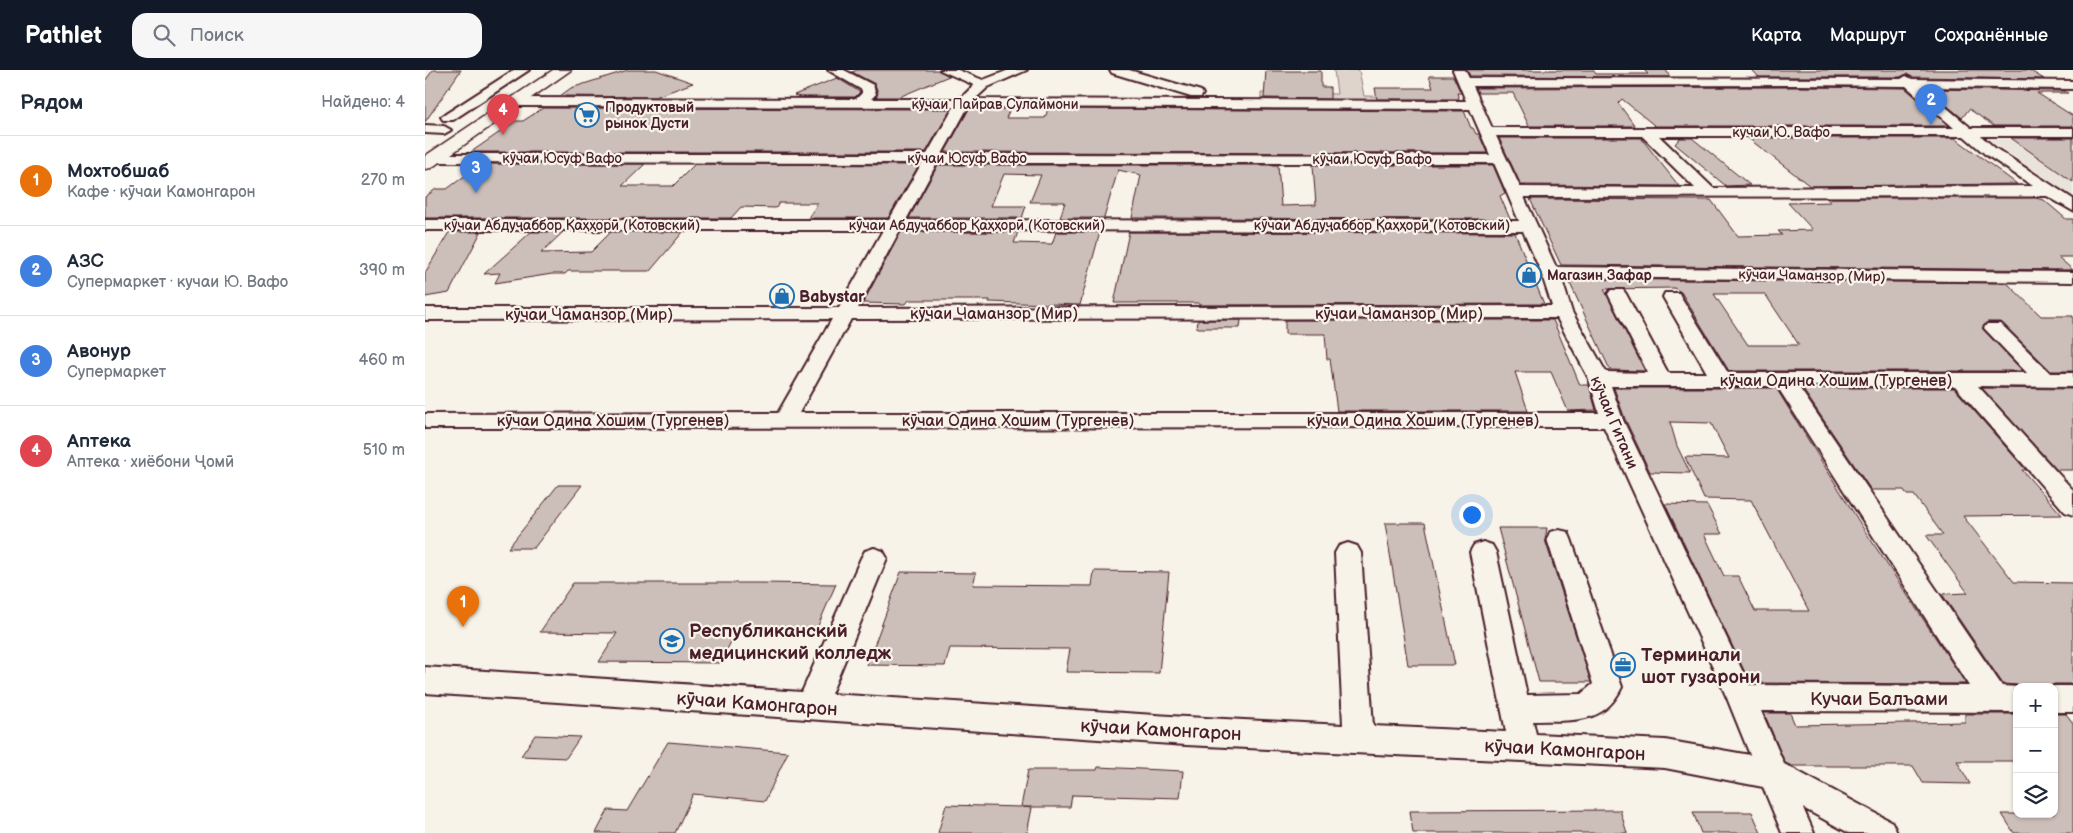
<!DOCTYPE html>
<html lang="ru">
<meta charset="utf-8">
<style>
body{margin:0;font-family:"Balsamiq Sans",sans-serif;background:#f6f6f7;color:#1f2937}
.controls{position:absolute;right:15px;bottom:15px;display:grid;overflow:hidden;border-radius:10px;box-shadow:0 1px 4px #0004}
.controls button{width:45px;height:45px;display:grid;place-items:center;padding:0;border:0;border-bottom:1px solid #e0e1e3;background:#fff;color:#1f2937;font:25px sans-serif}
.you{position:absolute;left:1046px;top:444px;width:18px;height:18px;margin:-12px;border:4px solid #fff;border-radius:50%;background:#1a73e8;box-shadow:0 0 0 8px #1a73e833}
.badge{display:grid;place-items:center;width:32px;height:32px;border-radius:50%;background:#111827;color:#fff;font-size:16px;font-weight:700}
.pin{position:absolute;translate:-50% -41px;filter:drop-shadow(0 1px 2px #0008)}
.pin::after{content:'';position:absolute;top:26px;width:18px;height:15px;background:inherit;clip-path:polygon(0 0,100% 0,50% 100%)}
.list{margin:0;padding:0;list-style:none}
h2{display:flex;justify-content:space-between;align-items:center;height:65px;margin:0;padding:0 20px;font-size:21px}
h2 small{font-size:16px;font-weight:400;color:#747a83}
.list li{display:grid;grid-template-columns:32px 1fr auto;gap:15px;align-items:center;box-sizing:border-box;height:90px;padding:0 20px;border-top:1px solid #e0e1e3}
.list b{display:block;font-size:19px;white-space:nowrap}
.list p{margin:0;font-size:16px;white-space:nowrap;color:#747a83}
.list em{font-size:16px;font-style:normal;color:#747a83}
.icon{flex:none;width:28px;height:28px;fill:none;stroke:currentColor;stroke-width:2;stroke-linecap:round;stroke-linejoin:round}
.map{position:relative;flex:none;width:1648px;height:763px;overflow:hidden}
header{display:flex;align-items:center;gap:30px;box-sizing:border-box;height:70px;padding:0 25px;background:#111827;color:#fff}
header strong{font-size:24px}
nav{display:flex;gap:28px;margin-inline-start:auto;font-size:18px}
.search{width:350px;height:45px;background:#f6f6f7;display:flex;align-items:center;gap:12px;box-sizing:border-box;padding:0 18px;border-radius:15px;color:#747a83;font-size:19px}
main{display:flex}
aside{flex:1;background:#fff}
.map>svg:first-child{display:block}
</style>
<header>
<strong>Pathlet</strong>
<div class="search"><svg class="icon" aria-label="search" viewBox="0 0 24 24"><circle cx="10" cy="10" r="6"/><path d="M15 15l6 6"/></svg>Поиск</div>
<nav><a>Карта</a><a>Маршрут</a><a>Сохранённые</a></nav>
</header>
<main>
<aside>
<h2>Рядом<small>Найдено: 4</small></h2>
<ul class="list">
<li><span class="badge" style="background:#e8710a">1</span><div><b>Мохтобшаб</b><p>Кафе · кӯчаи Камонгарон</p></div><em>270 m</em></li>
<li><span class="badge" style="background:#3f7fe0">2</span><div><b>АЗС</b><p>Супермаркет · кучаи Ю. Вафо</p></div><em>390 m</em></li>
<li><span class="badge" style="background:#3f7fe0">3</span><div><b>Авонур</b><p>Супермаркет</p></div><em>460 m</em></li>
<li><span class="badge" style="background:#e0444e">4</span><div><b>Аптека</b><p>Аптека · хиёбони Ҷомӣ</p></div><em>510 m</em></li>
</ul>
</aside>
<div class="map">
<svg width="1648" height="763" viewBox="0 0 1648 763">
<rect width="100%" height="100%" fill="#f7f3e8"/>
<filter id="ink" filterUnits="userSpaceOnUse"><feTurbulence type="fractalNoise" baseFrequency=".02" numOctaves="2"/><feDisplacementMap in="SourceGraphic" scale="10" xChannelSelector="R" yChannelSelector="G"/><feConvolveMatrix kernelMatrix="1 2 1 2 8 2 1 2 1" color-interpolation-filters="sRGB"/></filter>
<g filter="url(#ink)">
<polygon fill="#eae3da" points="1563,69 1648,69 1648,127"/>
<polygon fill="#ded4cc" stroke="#947a7c" points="909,0 934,0 939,26 990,27 992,32 836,31 836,23 912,24"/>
<g fill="#ccbfb9" stroke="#4a1f2b" fill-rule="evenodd">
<polygon points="8,0 36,0 0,52 0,11"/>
<polygon points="203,0 231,0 268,13 230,27 135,26 146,18"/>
<polygon points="432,0 513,0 524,6 474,27 451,27 453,23 450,14 427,2"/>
<polygon points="1042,0 1168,0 1171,4 1223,4 1219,0 1241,0 1245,7 1045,6"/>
<polygon points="1327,0 1604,0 1619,9 1487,7 1482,4 1475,7 1334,7"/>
<polygon points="841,1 896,1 896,17 905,17 905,29 839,28"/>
<polygon points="1004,6 1028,6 1036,23 1032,23 1034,29 952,29 950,18 1008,18"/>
<polygon points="412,8 435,22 430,27 375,27 369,25"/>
<polygon points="1372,17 1480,18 1524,56 1230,56 1197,29 1193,33 1210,56 1104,56 1088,23 1053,23 1051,18"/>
<polygon points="1502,19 1639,21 1643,23 1612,23 1648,46 1648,56 1569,56 1544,39 1537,48"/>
<polygon points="118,38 526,39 501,82 46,82 91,51 98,51"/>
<polygon points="544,39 585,39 581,48 620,48 623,39 1039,41 1046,58 1048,58 1051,64 1054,64 1062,83 520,82"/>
<polygon points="1074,68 1216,68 1254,116 1096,115"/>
<polygon points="1255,68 1267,68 1325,115 1301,116 1250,74"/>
<polygon points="1323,68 1530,68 1592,114 1385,116"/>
<polygon points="1586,68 1648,68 1648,112"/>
<polygon points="56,94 220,94 197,116 248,116 270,94 494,95 463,148 383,148 393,133 354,133 351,138 316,137 306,148 0,148 0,127 11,119 22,119"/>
<polygon points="513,95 853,95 856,136 891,135 888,95 1068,95 1080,123 1075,126 1085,149 707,148 716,105 693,100 679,148 635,148 640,132 605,132 616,105 579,104 566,136 601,136 597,148 484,148"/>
<polygon points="1401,128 1610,128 1619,130 1641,149 1648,149 1648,187 1633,187 1648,200 1136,195 1105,129 1286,130 1313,166 1357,165 1353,161 1388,160 1363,133 1406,132"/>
<polygon points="24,162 56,162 24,223 0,227 0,203"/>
<polygon points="106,162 138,162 116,183 166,182 186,162 258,162 225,201 143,201 140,204 127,204 70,213 75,203 59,204"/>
<polygon points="476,162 593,162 589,173 627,174 631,162 675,162 655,235 564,232 565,230 484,230 481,234 438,233"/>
<polygon points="704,162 1090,163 1119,234 774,235 774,233 689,233"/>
<path d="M 1143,209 L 1582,213 L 1616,246 L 1648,246 L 1648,301 L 1626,301 L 1576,252 L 1562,252 L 1557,258 L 1598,301 L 1304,301 L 1256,222 L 1249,218 L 1179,219 L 1220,301 L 1185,300 ZM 1289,224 L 1340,224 L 1374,275 L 1323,275 Z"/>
<polygon points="773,250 816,250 815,258 772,258"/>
<polygon points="860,250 1128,250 1155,315 1164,315 1171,340 1143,341 1126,302 1090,302 1103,341 912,341 905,289 902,289 900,264 860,264"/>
<polygon points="1189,318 1351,318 1438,458 1541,614 1325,613 1240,434 1282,435 1297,464 1279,464 1299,506 1313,506 1330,541 1384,541 1326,430 1279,429 1260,387 1304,388 1286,353 1245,352 1252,376 1265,403 1225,402 1200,349"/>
<polygon points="1377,318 1529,318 1601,400 1597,400 1637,445 1538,446 1589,512 1648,513 1648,614 1629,614 1625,617 1578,614 1517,524 1543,523 1501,465 1518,465 1489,425 1482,425 1479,420 1446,420"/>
<polygon points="1557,318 1648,319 1648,400 1632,400"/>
<polygon points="133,415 157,415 109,478 83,478"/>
<polygon points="960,453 1000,453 1030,595 983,595"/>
<polygon points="1073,458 1122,458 1120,470 1166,612 1114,612"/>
<polygon points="669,501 744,502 734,603 641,602 645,579 525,578 520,596 442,595 476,502 551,503 548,515 667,516"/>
<polygon points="148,513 335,513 411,514 389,565 310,564 295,593 174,592 192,563 115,562"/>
<polygon points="1339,643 1365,643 1370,655 1540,652 1540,644 1592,644 1592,691 1532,691 1545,714 1498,713 1488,696 1367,696 1360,693"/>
<polygon points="1629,644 1641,644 1648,653 1648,763 1589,763 1577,744 1629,744"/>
<polygon points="110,665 155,667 141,688 96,686"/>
<polygon points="243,672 363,682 340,731 268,724 250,763 171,763 183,740 202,741"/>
<polygon points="673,697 758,701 755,728 647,725 645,737 598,737 607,738 602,763 513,763 521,735 596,737 603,700 672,700"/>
<polygon points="1195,740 1202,763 988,763 985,741"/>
<polygon points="1268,742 1327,742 1336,763 1276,763"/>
</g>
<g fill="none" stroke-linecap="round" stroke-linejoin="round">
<defs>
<g id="minor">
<polygon points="89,0 104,0 28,50 18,50 16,47"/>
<path d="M 403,0 L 419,0 L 448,15 L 451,24 L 446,29 L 535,29 L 549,15 L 515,0 L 533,0 L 558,10 L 584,0 L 602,0 L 563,17 L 550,29 L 1041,31 L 1028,0 L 1040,0 L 1044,8 L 1476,9 L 1481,6 L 1487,9 L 1648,11 L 1648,19 L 1497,17 L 1546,58 L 1648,58 L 1648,66 L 1556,66 L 1570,78 L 1648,129 L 1648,141 L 1622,126 L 1099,127 L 1131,197 L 1648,202 L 1648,212 L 1136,207 L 1147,242 L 1181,302 L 1223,303 L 1183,224 L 1186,220 L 1198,220 L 1201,224 L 1243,303 L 1282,303 L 1238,227 L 1240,223 L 1254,223 L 1256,227 L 1303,303 L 1602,303 L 1559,258 L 1562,254 L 1576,254 L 1625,303 L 1648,303 L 1648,317 L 1553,316 L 1648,420 L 1648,445 L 1640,442 L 1530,316 L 1373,316 L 1577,616 L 1594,617 L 1592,617 L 1592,642 L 1336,641 L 1359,694 L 1467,752 L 1472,763 L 1424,763 L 1378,738 L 1389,763 L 1357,763 L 1338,717 L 1240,698 L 761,675 L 0,623 L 0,597 L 377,622 L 436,488 L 440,481 L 449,478 L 458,481 L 462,488 L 406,624 L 761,647 L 918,655 L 910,483 L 914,476 L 923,473 L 932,476 L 936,483 L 948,656 L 1081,662 L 1045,482 L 1049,475 L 1058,472 L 1067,475 L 1071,482 L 1102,625 L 1156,624 L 1168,614 L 1122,469 L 1125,462 L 1134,460 L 1143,462 L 1146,469 L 1197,617 C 1179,656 1145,650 1108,651 L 1111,664 L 1240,670 L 1325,685 L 1302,628 L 1179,357 L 0,358 L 0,344 L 353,343 L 407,249 L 0,250 L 0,238 L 414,238 L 458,160 L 0,160 L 0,150 L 464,150 L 497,93 L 9,92 L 2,88 L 9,84 L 502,84 L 529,37 L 91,36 L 84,32 L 91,28 L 431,29 L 437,23 L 437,20 ZM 1372,15 L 1481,16 L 1529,58 L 1067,58 L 1048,16 ZM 543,37 L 1045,39 L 1065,85 L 517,84 ZM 1071,66 L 1217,66 L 1270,118 L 1095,117 ZM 1234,66 L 1539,66 L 1560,84 L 1608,116 L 1288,118 ZM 512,93 L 1069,93 L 1094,151 L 481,150 ZM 475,160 L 1098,161 L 1116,202 L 1127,236 L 433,238 ZM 1132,248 L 1164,309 L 1174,343 L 374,343 L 426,249 ZM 1186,316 L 1352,316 L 1544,616 L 1324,615 L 1198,350 Z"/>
<polygon points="685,0 704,0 776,21 778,24 776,27 766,27 687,3"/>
<polygon points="0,55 19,56 26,60 19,64 0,63"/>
<polygon points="1629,616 1648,616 1648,642 1629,642 1629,617 1627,617"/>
</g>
<polygon id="major" points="128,0 146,0 6,98 0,99 0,86"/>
</defs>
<use href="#minor" stroke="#4a1f2b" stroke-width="4"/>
<use href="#major" stroke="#4a1f2b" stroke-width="3"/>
<use href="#minor" fill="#f7f3e8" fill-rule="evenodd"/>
<use href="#major" fill="#f7f3e8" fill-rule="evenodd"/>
</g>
</g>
<defs>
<symbol id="supermarket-ring" viewBox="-11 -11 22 22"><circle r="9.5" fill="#f7f3e8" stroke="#1f6fb2" stroke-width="1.5"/><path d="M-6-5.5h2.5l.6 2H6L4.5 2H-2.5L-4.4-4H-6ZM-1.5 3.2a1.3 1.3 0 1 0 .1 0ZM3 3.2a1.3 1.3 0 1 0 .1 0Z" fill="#1f6fb2"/></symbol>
<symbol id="shop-ring" viewBox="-11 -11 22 22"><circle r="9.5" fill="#f7f3e8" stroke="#1f6fb2" stroke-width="1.5"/><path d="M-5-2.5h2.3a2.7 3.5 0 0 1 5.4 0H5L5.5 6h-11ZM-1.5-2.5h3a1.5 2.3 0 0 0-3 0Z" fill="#1f6fb2"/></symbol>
<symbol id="university-ring" viewBox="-11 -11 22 22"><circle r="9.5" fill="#f7f3e8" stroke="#1f6fb2" stroke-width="1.5"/><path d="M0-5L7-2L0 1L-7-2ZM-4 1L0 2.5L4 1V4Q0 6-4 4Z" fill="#1f6fb2"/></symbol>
<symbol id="office-ring" viewBox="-11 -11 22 22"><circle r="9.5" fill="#f7f3e8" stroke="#1f6fb2" stroke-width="1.5"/><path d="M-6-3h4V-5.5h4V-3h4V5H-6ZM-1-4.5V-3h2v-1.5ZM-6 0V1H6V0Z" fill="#1f6fb2"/></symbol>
</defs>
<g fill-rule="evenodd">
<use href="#supermarket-ring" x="148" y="31" width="28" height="28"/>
<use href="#shop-ring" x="1090" y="191" width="28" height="28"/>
<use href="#shop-ring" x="343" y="212" width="28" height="28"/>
<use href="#university-ring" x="233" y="557" width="28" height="28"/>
<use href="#office-ring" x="1184" y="581" width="28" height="28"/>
</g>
<g text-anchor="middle" stroke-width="4.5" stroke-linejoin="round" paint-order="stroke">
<g font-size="14" fill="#4a1f2b" stroke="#f7f3e8">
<text x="570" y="39">кӯчаи Пайрав Сулаймони</text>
<text x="1356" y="67">кучаи Ю. Вафо</text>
<text x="137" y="93">кӯчаи Юсуф Вафо</text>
<text x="542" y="93">кӯчаи Юсуф Вафо</text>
<text x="947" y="94">кӯчаи Юсуф Вафо</text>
<text x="147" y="160">кӯчаи Абдуҷаббор Қаҳҳорӣ (Котовский)</text>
<text x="552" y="160">кӯчаи Абдуҷаббор Қаҳҳорӣ (Котовский)</text>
<text x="957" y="160">кӯчаи Абдуҷаббор Қаҳҳорӣ (Котовский)</text>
<text transform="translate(1387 205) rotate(1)" y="5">кӯчаи Чаманзор (Мир)</text>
</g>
<g font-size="14" font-weight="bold" fill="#4a1f2b" stroke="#f7f3e8" text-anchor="start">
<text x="180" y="42">Продуктовый<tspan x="180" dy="16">рынок Дусти</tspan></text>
<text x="1122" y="210">Магазин Зафар</text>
</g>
<g font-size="16" font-weight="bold" fill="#4a1f2b" stroke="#f7f3e8" text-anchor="start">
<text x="374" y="232">Babystar</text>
</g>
<g font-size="16" fill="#4a1f2b" stroke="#f7f3e8">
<text x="569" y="249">кӯчаи Чаманзор (Мир)</text>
<text x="974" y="249">кӯчаи Чаманзор (Мир)</text>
<text x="164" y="250">кӯчаи Чаманзор (Мир)</text>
<text x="1411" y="316">кӯчаи Одина Хошим (Тургенев)</text>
<text x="188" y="356">кӯчаи Одина Хошим (Тургенев)</text>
<text x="593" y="356">кӯчаи Одина Хошим (Тургенев)</text>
<text x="998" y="356">кӯчаи Одина Хошим (Тургенев)</text>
<text transform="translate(1190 352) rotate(67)" y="6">кӯчаи Гитани</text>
</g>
<g font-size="19" font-weight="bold" fill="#4a1f2b" stroke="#f7f3e8" text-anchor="start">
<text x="264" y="567">Республиканский<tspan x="264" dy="22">медицинский колледж</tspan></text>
<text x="1216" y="591">Терминали<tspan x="1216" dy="22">шот гузарони</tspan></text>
</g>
<g font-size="19" fill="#4a1f2b" stroke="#f7f3e8">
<text x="1454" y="635">Кучаи Балъами</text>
<text transform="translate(332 633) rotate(4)" y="7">кӯчаи Камонгарон</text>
<text transform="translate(736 659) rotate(3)" y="7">кӯчаи Камонгарон</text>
<text transform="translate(1140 679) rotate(3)" y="7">кӯчаи Камонгарон</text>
</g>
</g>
</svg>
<div class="controls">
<button>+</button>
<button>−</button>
<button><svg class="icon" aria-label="layers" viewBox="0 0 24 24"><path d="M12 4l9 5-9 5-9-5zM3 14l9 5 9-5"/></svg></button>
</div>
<div class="you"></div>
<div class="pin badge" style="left:38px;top:557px;background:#e8710a">1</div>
<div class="pin badge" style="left:1506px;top:55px;background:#3f7fe0">2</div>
<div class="pin badge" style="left:51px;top:123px;background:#3f7fe0">3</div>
<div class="pin badge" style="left:78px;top:65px;background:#e0444e">4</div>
</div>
</main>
